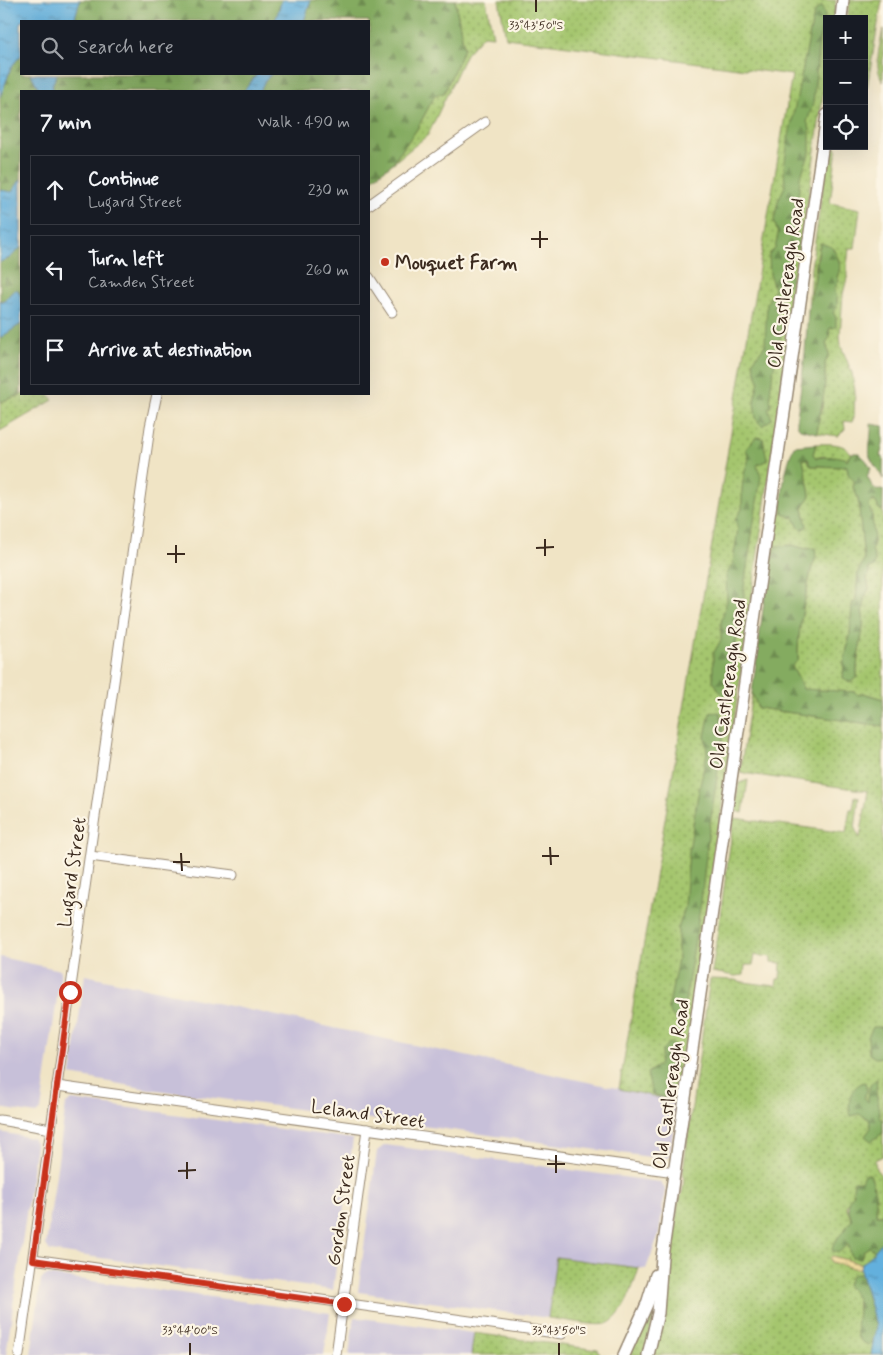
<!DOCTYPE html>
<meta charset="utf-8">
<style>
body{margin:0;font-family:Mynerve,sans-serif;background:#242831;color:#f1f3f6}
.controls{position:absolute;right:15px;top:15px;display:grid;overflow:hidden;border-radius:0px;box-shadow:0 5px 20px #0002}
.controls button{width:45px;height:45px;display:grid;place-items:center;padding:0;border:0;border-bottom:1px solid #363941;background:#171b24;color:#f1f3f6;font:25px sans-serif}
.stop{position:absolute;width:15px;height:15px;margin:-11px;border:4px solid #c8321e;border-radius:50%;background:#fff}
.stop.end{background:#c8321e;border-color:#fff;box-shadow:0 1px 5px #0008}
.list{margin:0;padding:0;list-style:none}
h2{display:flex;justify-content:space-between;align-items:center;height:65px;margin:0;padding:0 20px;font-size:21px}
h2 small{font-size:16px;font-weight:400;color:#9ea1a6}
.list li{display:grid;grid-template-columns:32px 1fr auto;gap:15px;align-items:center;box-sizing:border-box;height:70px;margin:0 10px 10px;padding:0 10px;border:1px solid #363941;border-radius:0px}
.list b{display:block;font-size:19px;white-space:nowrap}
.list p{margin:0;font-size:16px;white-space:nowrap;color:#9ea1a6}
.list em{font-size:16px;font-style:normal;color:#9ea1a6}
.icon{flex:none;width:28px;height:28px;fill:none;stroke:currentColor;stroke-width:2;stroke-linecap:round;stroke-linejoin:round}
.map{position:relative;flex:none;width:883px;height:1355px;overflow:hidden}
.search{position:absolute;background:#171b24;box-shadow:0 5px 20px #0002;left:20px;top:20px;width:350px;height:55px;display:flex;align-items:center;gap:12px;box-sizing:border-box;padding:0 18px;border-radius:0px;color:#9ea1a6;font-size:19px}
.panel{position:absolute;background:#171b24;box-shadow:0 5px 20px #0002;left:20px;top:90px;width:350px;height:305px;border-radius:0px}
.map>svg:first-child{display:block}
</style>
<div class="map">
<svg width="883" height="1355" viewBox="0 0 883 1355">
<defs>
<pattern id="grass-dots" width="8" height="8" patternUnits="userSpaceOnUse" patternTransform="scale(1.25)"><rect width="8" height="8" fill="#a5c66e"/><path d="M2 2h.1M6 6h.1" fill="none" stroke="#88a15a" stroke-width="1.8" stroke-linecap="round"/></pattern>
<pattern id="forest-firs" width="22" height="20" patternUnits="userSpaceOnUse" patternTransform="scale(1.25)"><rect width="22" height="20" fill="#84ab61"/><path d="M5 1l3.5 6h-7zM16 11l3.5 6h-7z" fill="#6d8b4f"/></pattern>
<pattern id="sand-dots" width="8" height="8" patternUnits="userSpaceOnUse" patternTransform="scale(1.25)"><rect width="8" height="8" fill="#eeda9e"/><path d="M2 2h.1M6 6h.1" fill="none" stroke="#cdbb88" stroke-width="1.8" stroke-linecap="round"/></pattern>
<pattern id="water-ripples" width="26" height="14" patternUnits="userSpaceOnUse" patternTransform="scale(1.25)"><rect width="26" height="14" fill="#63b0dd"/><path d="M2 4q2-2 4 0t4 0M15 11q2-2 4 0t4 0" fill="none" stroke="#538fb3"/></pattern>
</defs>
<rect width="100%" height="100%" fill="#fcf5e5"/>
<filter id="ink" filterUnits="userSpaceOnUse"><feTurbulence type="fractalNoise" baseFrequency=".02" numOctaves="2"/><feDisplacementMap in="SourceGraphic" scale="10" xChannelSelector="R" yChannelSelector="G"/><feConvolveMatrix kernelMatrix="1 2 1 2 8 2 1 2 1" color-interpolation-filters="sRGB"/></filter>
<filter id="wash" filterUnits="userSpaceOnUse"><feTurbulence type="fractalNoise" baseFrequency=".0096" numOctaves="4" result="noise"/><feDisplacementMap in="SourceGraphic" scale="20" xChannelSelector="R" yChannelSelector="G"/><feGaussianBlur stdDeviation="1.12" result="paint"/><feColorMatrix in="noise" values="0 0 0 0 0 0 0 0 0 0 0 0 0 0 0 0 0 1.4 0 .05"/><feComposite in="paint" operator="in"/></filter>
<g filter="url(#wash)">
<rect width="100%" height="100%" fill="#f0e4c5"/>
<g fill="#c7c0d9">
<polygon points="0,957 61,970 41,1110 36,1114 0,1108"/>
<polygon points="85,975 677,1101 670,1155 665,1159 142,1088 71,1075"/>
<polygon points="72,1100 353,1139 333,1290 50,1251 46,1245 66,1104"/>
<polygon points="0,1132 32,1138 36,1144 6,1355 0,1355"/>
<polygon points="385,1145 660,1182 665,1189 659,1234 646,1269 556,1258 548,1318 358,1292 377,1151"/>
<polygon points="47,1275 330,1313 324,1355 31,1355 41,1279"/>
<polygon points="354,1317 474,1333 471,1355 349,1355"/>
</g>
<g fill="url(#grass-dots)" stroke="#707846">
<polygon points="455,0 486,0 493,36 483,35 466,54 428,135 392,164 417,129 435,95 464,48"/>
<polygon points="499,0 836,0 834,19 827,19 827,66 680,1102 619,1089 792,75 506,38"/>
<polygon points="850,0 882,0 867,88 864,87 868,64 864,62 864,19 847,19"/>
<path d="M 883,29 L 883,82 C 873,66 880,46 883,29 Z"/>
<polygon points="829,146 837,148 830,203 860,209 855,248 849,248 847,266 848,274 843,294 840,335 841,346 852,373 855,391 854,417 852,422 844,421 845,429 838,436 817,433 819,418 822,409 825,374 825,362 829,355 826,343 837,298 834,289 838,281 837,277 840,270 840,261 821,243 817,256 814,283 808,311 811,268"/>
<polygon points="23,394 48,394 53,400 0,431 0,402"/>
<path d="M 816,444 C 829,444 843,442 851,453 L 847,461 L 823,456 L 816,458 L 813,454 Z"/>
<path d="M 803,459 L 807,459 L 811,466 C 822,465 837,469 847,465 L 855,482 L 853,487 L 858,498 L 864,560 L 858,573 L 856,600 L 852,605 L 850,635 L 844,663 L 857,677 C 855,656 867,629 862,610 L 864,607 L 863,599 L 869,588 L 867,578 L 869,573 L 869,568 L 875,561 L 872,549 L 874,542 L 872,516 L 869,506 L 871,501 L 875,501 L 880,510 L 883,510 L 883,699 L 863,693 L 858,695 L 855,692 L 804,690 L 792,666 L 798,660 C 797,630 805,600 811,571 C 813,560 817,562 815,549 L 806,549 L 792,545 L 769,563 L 782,500 L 783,513 L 793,514 L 797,524 L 806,519 L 803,509 L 810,495 Z"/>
<path d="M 752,693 L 758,708 L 883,726 L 883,1156 L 875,1160 L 876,1169 L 881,1175 L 883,1212 L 882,1215 L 876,1215 L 877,1203 L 861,1182 L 846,1206 L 852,1220 L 845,1247 L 848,1244 L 852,1258 L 861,1259 L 863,1251 L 869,1247 L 875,1251 L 867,1260 L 861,1264 L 832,1256 L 831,1262 L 860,1270 L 861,1275 L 856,1274 L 858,1309 L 857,1336 L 869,1345 L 875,1339 L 871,1355 L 654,1355 L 667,1291 L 678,1204 C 683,1192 685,1184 683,1171 L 710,979 L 735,980 L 743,982 L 776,986 L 777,979 L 780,979 L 781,963 L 771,962 L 771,957 L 755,955 L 753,965 L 745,965 L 744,975 L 735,976 L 712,972 L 734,818 L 846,833 L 850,809 L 853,809 L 855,796 L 859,797 L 855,829 L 860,838 L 868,791 L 749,774 L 740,772 Z"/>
<polygon points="748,780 743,813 734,810 739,783"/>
<path d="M 556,1257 L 639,1268 C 634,1284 623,1319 606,1324 C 598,1327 560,1319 548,1318 Z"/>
<polygon points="649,1307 656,1309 644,1355 628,1355"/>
<polygon points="474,1333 598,1350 600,1355 471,1355"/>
</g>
<g fill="url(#forest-firs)" stroke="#606a40">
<polygon points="80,0 282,0 275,21 74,21"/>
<polygon points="311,0 455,0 464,48 444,93 435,95 417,129 392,164 369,181 369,91 260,91 265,80 272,74 369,74 369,21 304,21"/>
<path d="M 822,6 L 825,16 L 819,41 L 813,104 L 807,122 L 810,129 L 810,152 L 800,178 L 796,223 L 798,237 L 797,249 L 791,246 L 789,266 L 791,278 L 777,312 C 788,332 774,358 772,379 C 770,388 770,397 771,407 L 768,408 L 772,419 L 762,426 L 756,419 L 754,401 L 759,381 L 755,370 L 753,361 L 765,345 L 767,303 L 774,290 L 770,274 L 769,254 L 775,249 L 778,234 L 774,221 L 778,201 L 785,186 L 784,168 L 788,141 L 813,18 L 816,10 Z"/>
<polygon points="21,55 21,74 31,74 40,91 21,91 21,179 12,192 0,190 0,97 12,66"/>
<polygon points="57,74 257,74 244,91 52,91 53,83"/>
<path d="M 820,243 L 832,247 C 838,258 843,265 837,277 L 839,281 L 834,289 C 837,297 840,306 833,312 L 836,318 L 836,327 L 829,329 L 830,337 L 826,343 L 829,355 C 824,362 825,366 825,374 C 826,395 819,412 817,433 L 800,429 L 797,425 L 797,417 L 805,353 L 808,311 L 814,283 Z"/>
<polygon points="21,247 21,300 20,294 0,301 0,263 2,261 10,258"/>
<polygon points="21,324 21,394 23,394 0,402 0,338"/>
<path d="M 871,424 L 883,426 L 883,443 L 880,457 L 883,457 L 883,479 C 880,472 873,464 870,457 C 868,451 872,433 871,424 Z"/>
<path d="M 756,437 L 763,438 L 767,460 L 757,465 L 761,476 L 744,587 C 745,609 739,627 735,649 C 732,665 734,687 725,699 L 713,681 L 713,654 L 721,640 L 721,623 L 727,600 L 726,576 L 733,563 L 738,528 L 735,520 L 742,509 L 742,488 L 745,470 L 749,459 L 746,449 Z"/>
<path d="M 816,444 L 813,454 L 816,458 L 835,456 L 845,458 L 847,461 L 851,453 L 859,453 L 866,460 L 871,469 L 867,476 L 871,484 L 876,490 L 883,490 L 883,510 L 880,510 L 875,501 L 871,501 L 869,506 L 872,516 L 874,542 L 872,549 L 875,561 L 874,567 L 869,568 L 869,573 L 867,578 L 869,588 L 864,599 L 864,608 L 862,610 C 867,628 855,656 857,677 L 851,682 L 846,681 L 843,678 L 844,663 L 850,635 L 852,605 L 856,600 L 858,572 L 864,560 L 858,498 L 853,487 L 855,482 L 848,474 L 847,466 C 836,468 822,465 811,466 L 808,459 L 803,459 L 810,495 L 803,509 L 807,526 L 802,530 L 797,524 L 793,515 L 792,518 L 783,513 C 780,491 786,466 794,446 Z"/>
<path d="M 792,545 L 806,549 L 815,548 C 817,562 814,559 811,571 C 805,599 797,630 798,660 L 792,666 L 803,689 L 855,692 L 858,695 L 863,693 L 883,699 L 883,726 L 758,708 L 752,693 L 769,563 L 776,546 Z"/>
<polygon points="720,712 724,731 708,837 701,902 681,1027 668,1010 678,959 678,929 685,907 689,851 697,800 707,753 705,736 710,713"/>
<polygon points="873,1027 881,1027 883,1029 883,1057 875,1058 869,1054 868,1037"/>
<polygon points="669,1043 677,1047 675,1072 668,1079 672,1091 666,1098 652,1094 647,1073 659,1065 662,1050"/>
<path d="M 877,1079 L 876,1091 L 880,1119 L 883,1120 L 883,1133 L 871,1141 L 865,1136 L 871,1128 L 869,1119 L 859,1114 L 851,1116 C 847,1102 850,1086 865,1082 L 867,1091 L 864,1097 L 868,1102 C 869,1093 867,1084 877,1079 Z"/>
<path d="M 864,1174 L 870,1174 C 875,1187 877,1202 876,1215 L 882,1215 L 883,1212 L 883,1241 L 875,1251 L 869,1247 L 863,1251 L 861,1259 L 852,1258 L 848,1244 L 838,1253 L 832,1250 L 834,1243 L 852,1220 C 849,1208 844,1203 854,1194 L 853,1189 L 854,1181 L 861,1181 Z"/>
<path d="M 856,1274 L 861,1275 L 876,1326 L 875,1339 L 869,1345 C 848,1339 860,1318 858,1302 C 857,1296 851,1290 847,1285 L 851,1276 Z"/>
</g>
<polygon fill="url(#sand-dots)" stroke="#94825e" points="832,1256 861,1264 860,1270 831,1262 830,1258"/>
<g fill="url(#water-ripples)" stroke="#4f6d7e">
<polygon points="0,0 80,0 74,21 21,21 21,55 12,66 0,97"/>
<polygon points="282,0 311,0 304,21 275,21"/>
<polygon points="31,74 57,74 53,83 52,91 40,91"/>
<polygon points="257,74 272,74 265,80 260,91 244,91"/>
<polygon points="21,179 21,247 10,258 2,261 0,263 0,190 12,192"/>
<path d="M 17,289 C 24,299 21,312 21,324 L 0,338 L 0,301 L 4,301 L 12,292 Z"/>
<polygon points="883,1241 883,1355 871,1355 876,1326 860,1270 861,1264 867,1260"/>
</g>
</g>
<g filter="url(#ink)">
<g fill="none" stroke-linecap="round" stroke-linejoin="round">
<defs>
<g id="street">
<polyline points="369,205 485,122"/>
<polyline points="369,277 392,312"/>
<polyline points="90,856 233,875"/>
<polyline points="57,1086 675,1172"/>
<polyline points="0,1120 51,1129"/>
<polyline points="33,1259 562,1334"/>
<polyline points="19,1355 150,427 157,394"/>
<polyline points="336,1355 367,1129"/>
</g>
<g id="secondary">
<polyline points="841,19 843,0"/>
<polyline points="624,1355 647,1304 656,1275"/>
<polyline points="648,1355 658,1313 662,1257 827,115"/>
</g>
</defs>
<use href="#street" stroke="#968772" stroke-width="11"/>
<use href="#secondary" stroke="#968772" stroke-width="14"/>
<use href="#street" stroke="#fff" stroke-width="9"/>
<use href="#secondary" stroke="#fff" stroke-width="11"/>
</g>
</g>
<g fill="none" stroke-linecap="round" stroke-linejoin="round" filter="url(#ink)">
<polyline stroke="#c8321e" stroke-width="6" points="70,992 33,1260 344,1304"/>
</g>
<path fill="none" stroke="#3b2a1e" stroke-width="2" d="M 536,0 L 536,12M 540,231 L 540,248M 531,239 L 548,239M 545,539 L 545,556M 176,545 L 176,563M 536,548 L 554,547M 167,554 L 185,554M 550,847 L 551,865M 181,853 L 182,871M 542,856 L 559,856M 173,862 L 190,862M 556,1155 L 556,1173M 187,1162 L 187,1179M 547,1164 L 565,1164M 178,1171 L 196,1170M 190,1343 L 190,1355M 559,1343 L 559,1355"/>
<circle fill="#c8321e" stroke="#fcf5e5" stroke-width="2" cx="385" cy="262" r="5"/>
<g text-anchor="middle" stroke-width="4.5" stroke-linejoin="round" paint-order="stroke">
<g font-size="19" font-weight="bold" fill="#3b2a1e" stroke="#fcf5e5" text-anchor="start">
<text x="395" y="269">Mouquet Farm</text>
</g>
<g font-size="19" fill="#3b2a1e" stroke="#fcf5e5">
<text transform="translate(785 283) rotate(-82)" y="7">Old Castlereagh Road</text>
<text transform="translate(727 684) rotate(-82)" y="7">Old Castlereagh Road</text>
<text transform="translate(71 872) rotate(-82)" y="7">Lugard Street</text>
<text transform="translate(670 1084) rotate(-82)" y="7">Old Castlereagh Road</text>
<text transform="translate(368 1113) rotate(8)" y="7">Leland Street</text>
<text transform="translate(340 1210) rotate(-82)" y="7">Gordon Street</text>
</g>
</g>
<g font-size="12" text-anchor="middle" fill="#3b2a1e" stroke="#fcf5e5" stroke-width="4.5" stroke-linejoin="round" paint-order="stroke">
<text x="536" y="29">33°43'50"S</text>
<text x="190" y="1334">33°44'00"S</text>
<text x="559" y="1334">33°43'50"S</text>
</g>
</svg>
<div class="controls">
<button>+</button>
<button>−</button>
<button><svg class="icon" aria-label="locate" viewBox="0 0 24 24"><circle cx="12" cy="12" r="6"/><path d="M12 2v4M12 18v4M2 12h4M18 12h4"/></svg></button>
</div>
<div class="stop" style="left:70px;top:992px"></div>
<div class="stop end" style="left:344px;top:1304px"></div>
<div class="search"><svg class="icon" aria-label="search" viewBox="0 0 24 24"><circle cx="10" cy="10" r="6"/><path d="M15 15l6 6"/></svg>Search here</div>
<section class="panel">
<h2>7 min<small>Walk · 490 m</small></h2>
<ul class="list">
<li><svg class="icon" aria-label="ahead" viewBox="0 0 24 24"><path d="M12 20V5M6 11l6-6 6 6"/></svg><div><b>Continue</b><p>Lugard Street</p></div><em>230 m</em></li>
<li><svg class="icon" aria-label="left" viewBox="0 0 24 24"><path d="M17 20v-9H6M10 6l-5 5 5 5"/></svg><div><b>Turn left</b><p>Camden Street</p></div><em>260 m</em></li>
<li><svg class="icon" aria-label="arrive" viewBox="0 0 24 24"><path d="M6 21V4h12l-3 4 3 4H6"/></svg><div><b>Arrive at destination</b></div></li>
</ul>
</section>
</div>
